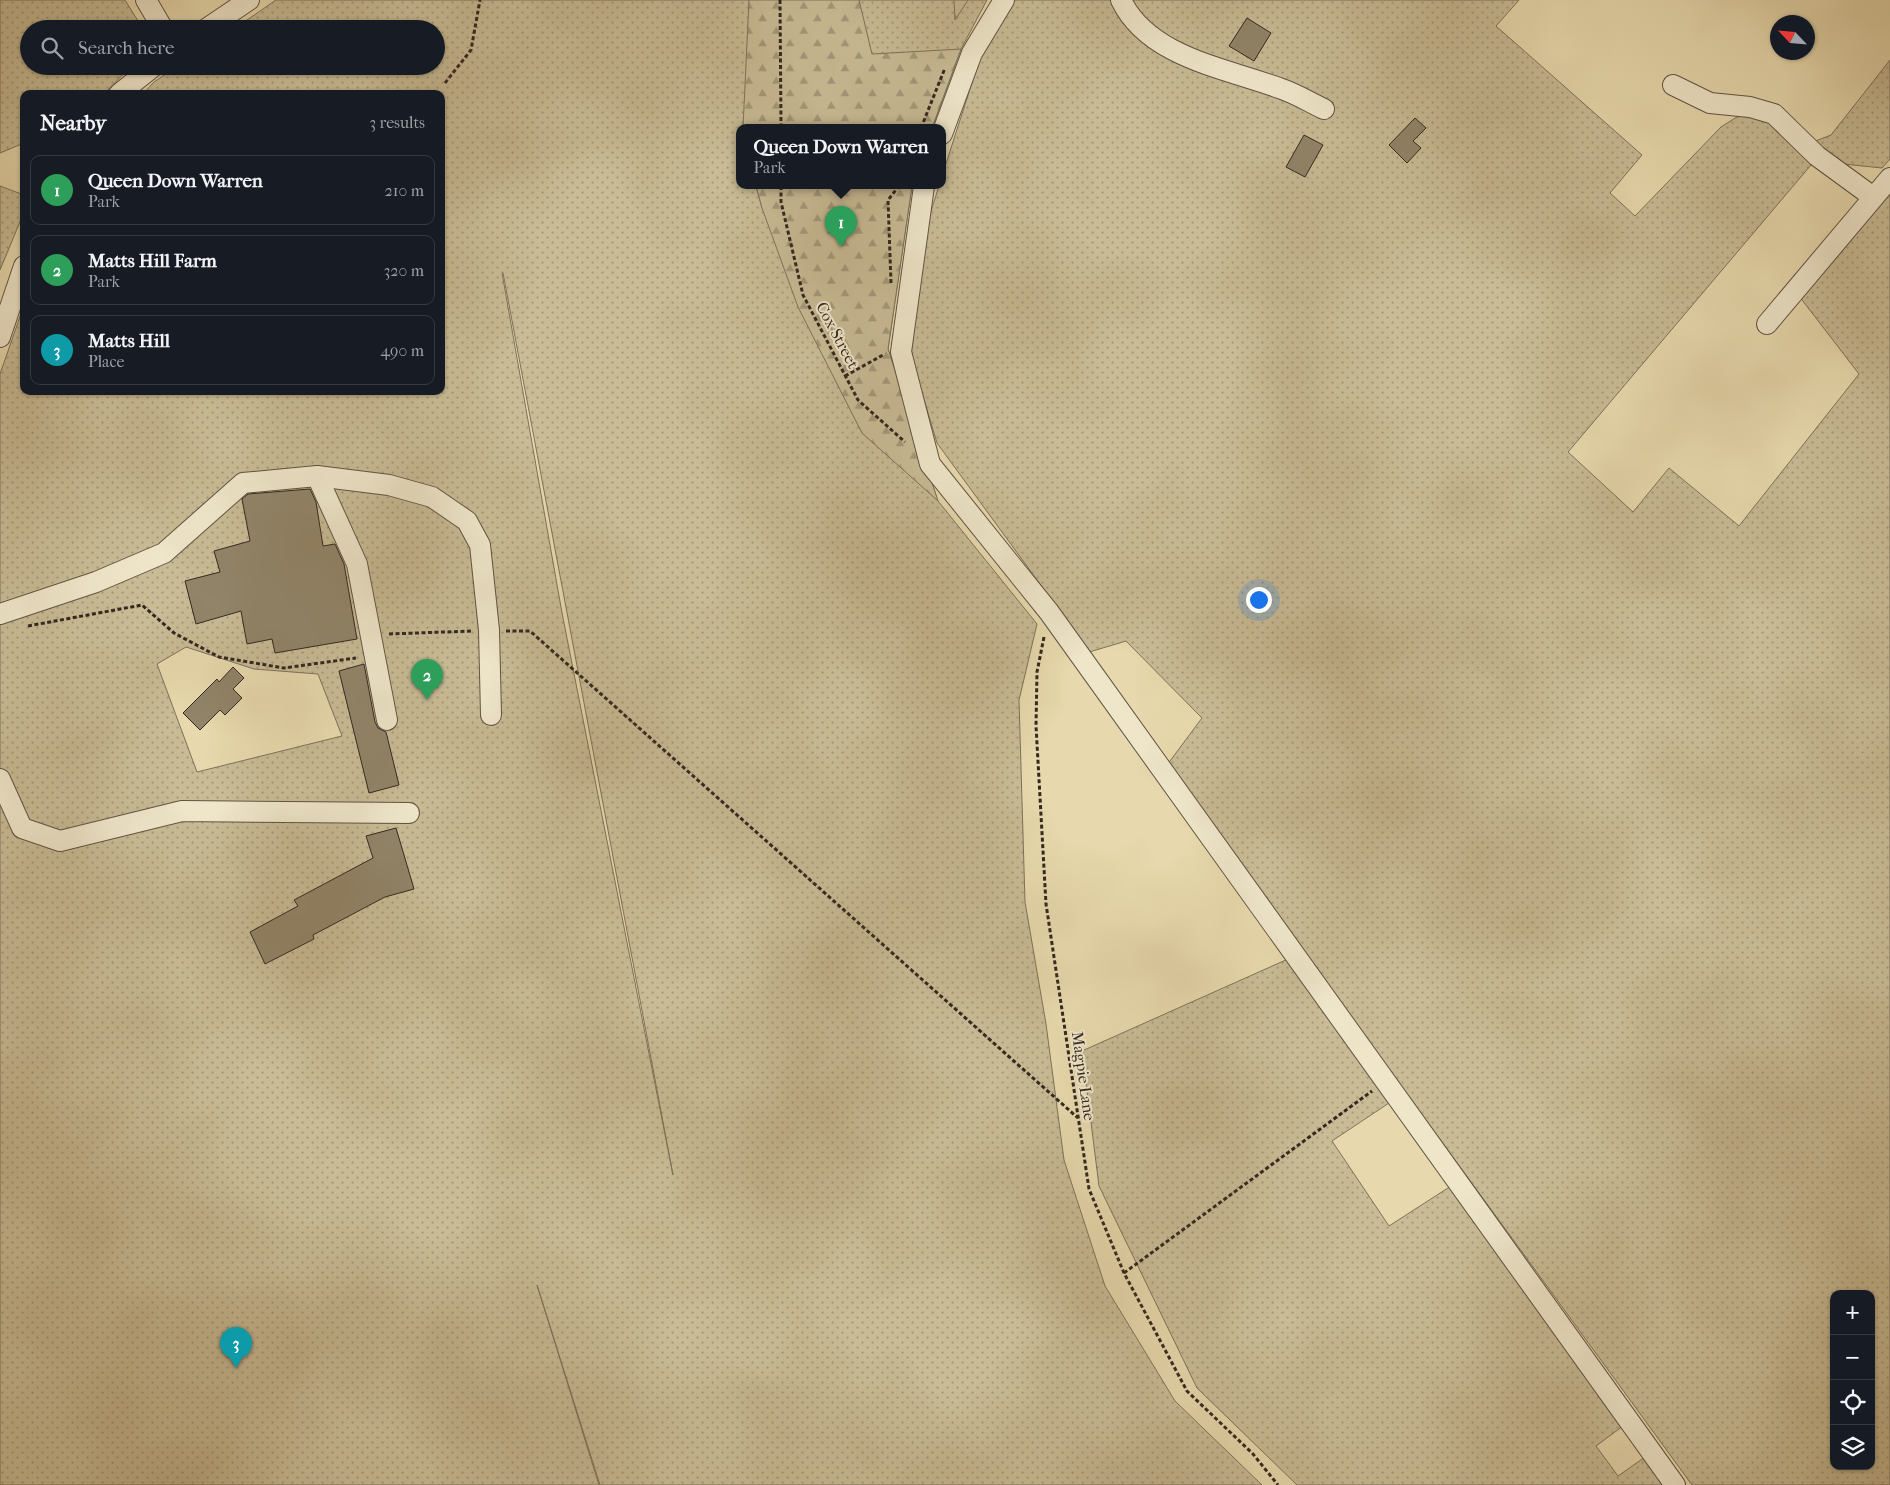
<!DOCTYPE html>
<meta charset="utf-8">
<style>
body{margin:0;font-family:"IM FELL French Canon",serif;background:#20242c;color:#f1f3f6}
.controls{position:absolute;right:15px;bottom:15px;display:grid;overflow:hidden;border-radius:10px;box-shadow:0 1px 4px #0004}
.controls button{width:45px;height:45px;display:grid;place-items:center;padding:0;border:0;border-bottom:1px solid #363941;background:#171b24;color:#f1f3f6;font:25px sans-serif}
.compass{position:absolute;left:1770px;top:15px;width:45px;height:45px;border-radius:50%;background:#171b24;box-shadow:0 1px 4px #0004;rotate:296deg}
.you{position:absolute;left:1258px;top:599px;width:18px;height:18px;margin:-12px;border:4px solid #fff;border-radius:50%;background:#1a73e8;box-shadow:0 0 0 8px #1a73e833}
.badge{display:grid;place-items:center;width:32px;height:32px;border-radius:50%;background:#8c9099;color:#fff;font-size:16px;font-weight:700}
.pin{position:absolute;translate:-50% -41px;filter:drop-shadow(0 1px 2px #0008)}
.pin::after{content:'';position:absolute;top:26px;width:18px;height:15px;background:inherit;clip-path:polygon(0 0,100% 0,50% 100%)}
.popup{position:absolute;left:736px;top:124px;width:210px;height:65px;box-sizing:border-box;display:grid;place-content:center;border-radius:10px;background:#171b24;filter:drop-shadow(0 1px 4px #0005);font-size:16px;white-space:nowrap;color:#9ea1a6}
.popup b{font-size:19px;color:#f1f3f6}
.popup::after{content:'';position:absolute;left:50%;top:100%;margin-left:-10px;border:10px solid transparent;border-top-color:#171b24}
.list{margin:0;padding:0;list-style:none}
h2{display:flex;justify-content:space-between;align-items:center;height:65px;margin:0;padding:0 20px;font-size:21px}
h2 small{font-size:16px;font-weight:400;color:#9ea1a6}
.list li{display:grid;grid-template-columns:32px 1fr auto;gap:15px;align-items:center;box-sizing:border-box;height:70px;margin:0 10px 10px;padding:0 10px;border:1px solid #363941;border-radius:10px}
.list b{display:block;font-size:19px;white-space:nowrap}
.list p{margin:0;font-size:16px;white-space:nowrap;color:#9ea1a6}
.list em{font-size:16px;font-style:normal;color:#9ea1a6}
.icon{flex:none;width:28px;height:28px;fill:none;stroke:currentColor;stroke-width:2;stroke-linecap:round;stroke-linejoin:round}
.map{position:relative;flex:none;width:1890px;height:1485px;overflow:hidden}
.search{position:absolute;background:#171b24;box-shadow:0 1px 4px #0004;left:20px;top:20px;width:425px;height:55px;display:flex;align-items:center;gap:12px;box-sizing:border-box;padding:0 18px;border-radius:28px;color:#9ea1a6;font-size:19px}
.panel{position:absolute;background:#171b24;box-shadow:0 1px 4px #0004;left:20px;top:90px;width:425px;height:305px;border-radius:10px}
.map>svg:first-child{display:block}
</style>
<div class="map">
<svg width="1890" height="1485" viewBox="0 0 1890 1485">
<defs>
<pattern id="green-dots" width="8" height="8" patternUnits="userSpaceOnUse" patternTransform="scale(1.25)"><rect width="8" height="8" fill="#c8bb95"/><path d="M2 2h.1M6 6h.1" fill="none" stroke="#a39879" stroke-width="1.8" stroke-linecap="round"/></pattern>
<pattern id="forest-firs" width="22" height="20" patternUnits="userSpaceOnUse" patternTransform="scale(1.25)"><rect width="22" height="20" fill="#c8bb95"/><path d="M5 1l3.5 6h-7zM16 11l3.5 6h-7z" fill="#a39879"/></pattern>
</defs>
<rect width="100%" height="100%" fill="#e7d9ad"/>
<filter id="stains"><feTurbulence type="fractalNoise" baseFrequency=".004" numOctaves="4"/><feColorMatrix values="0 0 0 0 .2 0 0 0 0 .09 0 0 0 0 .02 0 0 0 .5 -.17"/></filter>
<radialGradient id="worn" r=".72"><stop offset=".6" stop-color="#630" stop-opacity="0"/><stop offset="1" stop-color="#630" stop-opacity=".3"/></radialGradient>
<g fill="url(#green-dots)" stroke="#7e725a" fill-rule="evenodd">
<polygon points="0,0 125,0 143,29 29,29 29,66 131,66 104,94 24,94 24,143 0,153"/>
<path d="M 276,0 L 987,0 L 961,49 L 932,128 L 740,128 L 740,186 L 756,186 L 762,208 L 912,186 L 888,349 L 938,501 L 1037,624 L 1019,700 L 1025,902 L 1046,1024 L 1064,1160 L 1105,1286 L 1175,1401 L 1262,1485 L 600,1485 L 537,1285 L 599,1485 L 0,1485 L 0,374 L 24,305 L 24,391 L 441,391 L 441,94 L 143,94 L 154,82 L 178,66 L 436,66 L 436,29 L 234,29 ZM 502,273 L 503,273 L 673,1175 L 562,613 ZM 186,647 L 254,669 L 318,674 L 342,736 L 197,772 L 157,664 Z"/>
<path d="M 1012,0 L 1519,0 L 1496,26 L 1642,155 L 1610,193 L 1635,216 L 1721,127 L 1743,113 L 1772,121 L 1811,165 L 1568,452 L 1633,512 L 1669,468 L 1739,526 L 1859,374 L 1799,296 L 1890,191 L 1890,1485 L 1692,1485 L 1167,765 L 1202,718 L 1126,641 L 1086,653 L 1067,621 L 937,443 L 911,356 L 923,236 L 939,186 L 942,186 L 942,176 L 980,58 ZM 1834,1294 L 1871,1294 L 1871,1466 L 1834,1466 Z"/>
<polygon points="1890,60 1890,159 1882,168 1834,163 1813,142 1831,135"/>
<polygon points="0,186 24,195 24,212 0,270"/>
<polygon points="1288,959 1392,1101 1332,1141 1389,1226 1451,1186 1623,1426 1596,1446 1618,1476 1645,1457 1664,1485 1297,1485 1197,1388 1099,1186 1082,1051"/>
</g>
<g fill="url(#forest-firs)" stroke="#7e725a">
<polygon points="749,0 859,0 872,54 961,49 932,128 743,128"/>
<polygon points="954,0 968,0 955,20"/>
<polygon points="756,186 912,186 888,349 938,501 862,433 798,307 762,208"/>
</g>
<g fill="#918469" stroke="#332820">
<polygon points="1247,18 1271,33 1254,61 1229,46"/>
<polygon points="1415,118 1426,128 1413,141 1421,148 1407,163 1389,145"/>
<polygon points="1304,135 1323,145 1305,177 1286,167"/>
<polygon points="310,489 316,502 323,546 335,544 344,564 357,639 275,653 272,639 247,644 241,611 196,624 185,581 220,572 214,551 250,541 242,499 248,494"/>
<polygon points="364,664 375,722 378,728 386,732 399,785 369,793 339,671"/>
<polygon points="233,667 244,678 233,689 242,698 225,715 220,710 200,730 183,713 217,679 219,682"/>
<polygon points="396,828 414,889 385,897 313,935 314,939 265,964 250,932 298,906 294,900 373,858 366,836"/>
</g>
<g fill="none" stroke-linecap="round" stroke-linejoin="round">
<defs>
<g id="minor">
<polyline points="146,0 163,29"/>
<path d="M 1121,0 C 1148,57 1225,68 1279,88 C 1295,93 1309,102 1324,109"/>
<polyline points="206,29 249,0"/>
<polyline points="1673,85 1710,103 1750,107 1774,114 1817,156 1873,197"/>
<polyline points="119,94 154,66"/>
<polyline points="942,134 972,53 1004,0"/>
<polyline points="924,186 901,352 930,464 1049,612 1675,1485"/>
<polyline points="1767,324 1890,178"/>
<polyline points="0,337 24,266"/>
<polyline points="317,476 357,564 387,720"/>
<polyline points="0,614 96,582 164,553 243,483 317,476 389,485 432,497 467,521 480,545 489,630 491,715"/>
<polyline points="0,779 22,828 60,841 182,811 409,813"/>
</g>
</defs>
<use href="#minor" stroke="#605443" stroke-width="22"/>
<g stroke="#332820" stroke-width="3" stroke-dasharray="4 2.5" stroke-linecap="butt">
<polyline points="780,0 781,128"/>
<polyline points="445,83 471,50 480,0"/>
<polyline points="921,128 945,68"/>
<polyline points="781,186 781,202 803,295 858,400 905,442"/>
<polyline points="891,283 888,200 899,186"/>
<polyline points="845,376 883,355"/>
<polyline points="28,626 142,605 174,633 219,657 284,668 356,658"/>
<polyline points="506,631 530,631 1078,1118"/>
<polyline points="389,634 472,631"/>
<polyline points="1044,637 1037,672 1036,726 1046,904 1089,1189 1124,1273 1187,1391 1253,1454 1278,1485"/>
<polyline points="1124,1273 1372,1091"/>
</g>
<use href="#minor" stroke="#efe6ca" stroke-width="20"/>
</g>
<g text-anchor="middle" stroke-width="4" stroke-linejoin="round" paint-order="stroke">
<g font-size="16" fill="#332820" stroke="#efe6ca">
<text transform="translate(838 335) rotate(62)" y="6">Cox Street</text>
<text transform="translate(1084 1076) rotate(82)" y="6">Magpie Lane</text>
</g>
</g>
<rect width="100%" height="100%" filter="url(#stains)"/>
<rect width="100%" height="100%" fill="url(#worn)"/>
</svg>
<div class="controls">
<button>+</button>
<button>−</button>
<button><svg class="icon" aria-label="locate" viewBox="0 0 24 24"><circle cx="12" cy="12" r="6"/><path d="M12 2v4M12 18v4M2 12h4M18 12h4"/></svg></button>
<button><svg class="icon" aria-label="layers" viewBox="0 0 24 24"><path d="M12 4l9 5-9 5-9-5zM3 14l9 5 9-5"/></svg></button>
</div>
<svg class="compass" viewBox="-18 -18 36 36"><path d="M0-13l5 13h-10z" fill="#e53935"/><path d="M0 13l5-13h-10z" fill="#9ea1a6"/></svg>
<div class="you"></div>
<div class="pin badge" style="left:841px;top:247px;background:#2e9e5b">1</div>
<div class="popup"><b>Queen Down Warren</b>Park</div>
<div class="pin badge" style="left:427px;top:700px;background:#2e9e5b">2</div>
<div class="pin badge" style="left:236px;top:1368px;background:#0f9aa8">3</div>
<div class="search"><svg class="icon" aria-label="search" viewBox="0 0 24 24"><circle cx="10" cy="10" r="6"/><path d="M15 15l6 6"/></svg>Search here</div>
<section class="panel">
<h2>Nearby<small>3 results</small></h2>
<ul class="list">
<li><span class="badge" style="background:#2e9e5b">1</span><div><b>Queen Down Warren</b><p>Park</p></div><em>210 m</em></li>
<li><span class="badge" style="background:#2e9e5b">2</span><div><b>Matts Hill Farm</b><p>Park</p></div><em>320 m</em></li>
<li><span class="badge" style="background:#0f9aa8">3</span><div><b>Matts Hill</b><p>Place</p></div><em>490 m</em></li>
</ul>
</section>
</div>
